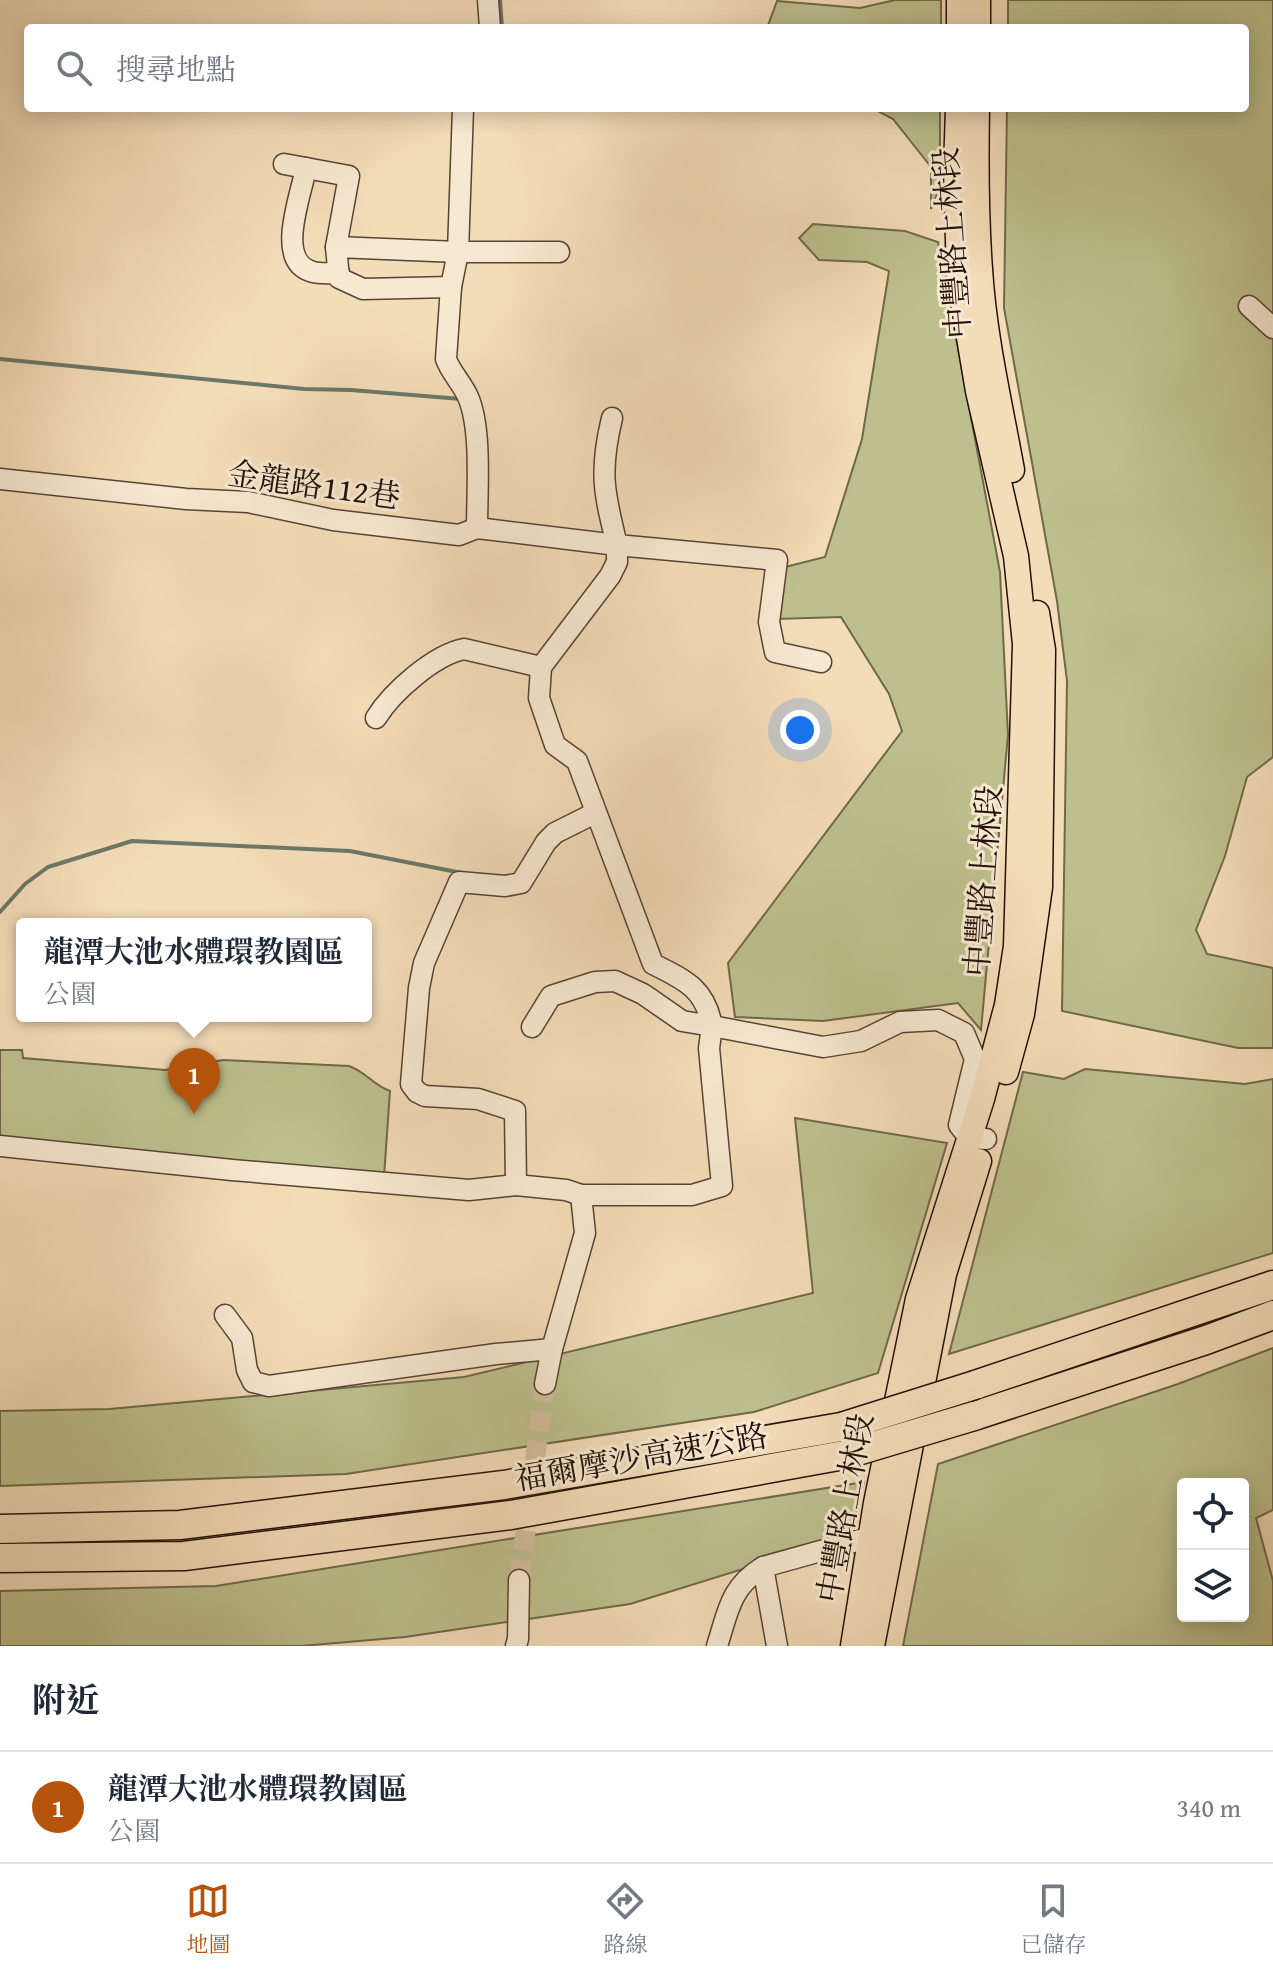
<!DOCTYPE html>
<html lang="zh-TW">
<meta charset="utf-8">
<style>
body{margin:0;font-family:"Gentium Book Plus","Noto Serif TC",serif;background:#f6f6f7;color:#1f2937}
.controls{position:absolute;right:24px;bottom:24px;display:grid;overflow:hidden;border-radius:8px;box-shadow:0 4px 20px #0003}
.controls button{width:72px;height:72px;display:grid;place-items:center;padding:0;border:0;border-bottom:2px solid #e0e1e3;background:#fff;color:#1f2937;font:40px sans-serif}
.you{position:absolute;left:800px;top:730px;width:28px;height:28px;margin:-20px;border:6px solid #fff;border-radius:50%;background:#1a73e8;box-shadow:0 0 0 12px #1a73e833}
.badge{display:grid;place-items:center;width:52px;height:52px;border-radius:50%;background:#b45309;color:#fff;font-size:26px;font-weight:700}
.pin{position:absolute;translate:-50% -66px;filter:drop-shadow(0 2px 4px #0008)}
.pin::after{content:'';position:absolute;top:42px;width:28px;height:24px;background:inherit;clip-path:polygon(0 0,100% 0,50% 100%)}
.popup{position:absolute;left:16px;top:918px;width:356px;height:104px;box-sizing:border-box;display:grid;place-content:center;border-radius:8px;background:#fff;filter:drop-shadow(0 2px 6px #0005);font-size:26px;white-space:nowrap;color:#747a83}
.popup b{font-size:30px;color:#1f2937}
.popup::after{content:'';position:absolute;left:50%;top:100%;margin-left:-16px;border:16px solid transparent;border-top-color:#fff}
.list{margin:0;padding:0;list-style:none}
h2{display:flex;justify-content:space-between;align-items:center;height:104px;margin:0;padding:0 32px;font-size:34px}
h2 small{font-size:26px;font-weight:400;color:#747a83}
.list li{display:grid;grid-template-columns:52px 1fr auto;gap:24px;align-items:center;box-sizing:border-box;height:112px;padding:0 32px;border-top:2px solid #e0e1e3}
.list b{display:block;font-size:30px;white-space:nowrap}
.list p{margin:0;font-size:26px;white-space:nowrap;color:#747a83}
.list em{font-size:26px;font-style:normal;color:#747a83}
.icon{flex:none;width:44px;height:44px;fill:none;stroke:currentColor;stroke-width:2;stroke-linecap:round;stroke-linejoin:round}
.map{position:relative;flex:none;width:1273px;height:1646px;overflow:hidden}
.search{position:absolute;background:#fff;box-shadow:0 4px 20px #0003;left:24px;right:24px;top:24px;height:88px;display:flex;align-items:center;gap:20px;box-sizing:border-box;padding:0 28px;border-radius:8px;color:#747a83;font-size:30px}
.sheet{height:216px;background:#fff}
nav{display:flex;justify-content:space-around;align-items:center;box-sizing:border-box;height:112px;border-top:2px solid #e0e1e3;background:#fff;font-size:22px;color:#747a83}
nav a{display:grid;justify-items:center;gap:4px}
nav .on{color:#b45309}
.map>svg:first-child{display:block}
</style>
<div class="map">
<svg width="1273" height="1646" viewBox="0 0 1273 1646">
<rect width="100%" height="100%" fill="#f3dcb8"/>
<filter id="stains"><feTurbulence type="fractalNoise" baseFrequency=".0025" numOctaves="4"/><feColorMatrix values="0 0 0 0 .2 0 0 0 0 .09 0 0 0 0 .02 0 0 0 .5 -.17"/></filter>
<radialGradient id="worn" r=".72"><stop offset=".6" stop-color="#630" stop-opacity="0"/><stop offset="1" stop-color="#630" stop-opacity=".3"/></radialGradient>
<g fill="#bdc08d" stroke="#70684a" stroke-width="2" fill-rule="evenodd">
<polygon points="895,0 941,0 941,28 767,28 777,1 860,8"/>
<polygon points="1008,0 1273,0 1273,757 1247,777 1225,856 1196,930 1207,954 1273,968 1273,1048 1238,1048 1062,1011 1067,681 1057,601 1004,308 1007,108 1245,108 1245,28 1008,28"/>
<polygon points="824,108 940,108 940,187 931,209 931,167 893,119 876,110 825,110"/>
<polygon points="813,224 905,231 938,242 1000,572 1008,735 981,1030 958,1003 823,1021 735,1017 728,963 902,731 889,694 841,617 776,619 777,569 825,557 862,439 889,271 867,262 819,260 799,238"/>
<path d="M 0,1050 L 22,1050 L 23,1058 L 165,1070 L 223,1060 L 349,1066 C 366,1072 373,1085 390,1091 L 384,1177 L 0,1138 Z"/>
<polygon points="1085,1069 1245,1084 1273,1079 1273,1253 949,1354 1023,1072 1064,1079"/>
<polygon points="795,1118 947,1143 878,1373 754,1412 346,1474 0,1486 0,1411 109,1409 464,1377 813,1293"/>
<path d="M 1273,1348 L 1273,1510 L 1256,1518 L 1273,1581 L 1273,1646 L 903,1646 L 938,1464 L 1178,1384 ZM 1183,1484 L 1243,1484 L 1243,1616 L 1183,1616 Z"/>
<polygon points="864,1482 851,1532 782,1557 630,1604 405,1637 301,1646 0,1646 0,1591 216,1586"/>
</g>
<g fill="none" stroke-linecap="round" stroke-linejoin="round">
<g stroke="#6c7868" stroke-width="4">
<polyline points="500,0 502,28"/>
<polyline points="0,359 304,389 351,390 461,399"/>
<polyline points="0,912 25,884 48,867 132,841 350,851 462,873"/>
</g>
<polyline stroke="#d4be9e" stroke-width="20" stroke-dasharray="20 10" stroke-linecap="butt" points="519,1580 545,1384"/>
<defs>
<g id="minor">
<polyline points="488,0 490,28"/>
<path d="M 463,108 L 458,252 L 451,287 L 446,359 C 451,373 462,383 468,397 C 482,428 477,492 477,528"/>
<polyline points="284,164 349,176 336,247"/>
<path d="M 306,168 C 301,196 274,262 313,272 C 320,274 331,273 339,273"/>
<polyline points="451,287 363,289 339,278 336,247 458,252 559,252"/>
<polyline points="1249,306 1273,328"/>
<path d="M 612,418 C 599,472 604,493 617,545 L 777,560 L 769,622 L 775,652 L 821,662"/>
<path d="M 0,479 L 186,499 L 248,502 L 333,520 L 459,535 L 477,528 L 617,545 L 617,562 L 610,576 L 541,667 L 539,698 L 555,745 L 577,761 L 653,964 C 685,980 705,988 712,1026 L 823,1047 L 861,1041 L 900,1022 L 938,1020 L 964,1033 L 975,1059 L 959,1125 L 969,1138 L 986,1139"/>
<path d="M 376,718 C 392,692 434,655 464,649 L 541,667"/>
<polyline points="0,1146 232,1170 469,1190 516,1185 566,1190 581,1195 692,1195 722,1186 709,1048 712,1026 682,1021 643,994 615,981 595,982 551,996 532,1027"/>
<polyline points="516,1185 515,1111 478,1099 425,1096 417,1092 411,1084 419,988 424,963 459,882 505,886 521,883 546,842 555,833 595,813"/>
<polyline points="225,1315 242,1338 247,1370 253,1382 269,1386 496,1354 552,1349 545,1384"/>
<polyline points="552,1349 585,1233 581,1195"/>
<polyline points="763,1567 777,1646"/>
<polyline points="516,1646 518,1639 519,1580"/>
<path d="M 717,1646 C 728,1612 730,1587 763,1567 L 871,1537"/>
</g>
<g id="major">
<polyline points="959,0 959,28"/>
<polyline points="978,28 978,0"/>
<path d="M 977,108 C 976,162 976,215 980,269 C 984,336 1000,404 1012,470"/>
<polyline points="1006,1072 1022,1014 1040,887 1043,650 1037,613"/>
<polyline points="853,1646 876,1503 918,1299 982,1099 1007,1005 1016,946 1025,644 1016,556 978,391 959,278 956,170 958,108"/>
<polyline points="872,1646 944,1274 979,1161"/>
</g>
<g id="highway">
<polyline points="975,1385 1273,1285"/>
<polyline points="974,1416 1206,1340 1273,1315"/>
<polyline points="0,1529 180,1525 504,1485 841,1427"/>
<polyline points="0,1558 184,1556 511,1515 844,1455"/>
</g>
</defs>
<use href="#minor" stroke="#574434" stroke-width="23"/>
<use href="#major" stroke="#231108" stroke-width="27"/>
<use href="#highway" stroke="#231108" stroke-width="31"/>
<use href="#minor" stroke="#f7e8d1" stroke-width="20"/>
<use href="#major" stroke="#f3dcb8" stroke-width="24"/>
<use href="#highway" stroke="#f3dcb8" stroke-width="28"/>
<defs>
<g id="highway-bridge">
<polyline points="841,1427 975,1385"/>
<polyline points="844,1455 974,1416"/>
</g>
</defs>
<use href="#highway-bridge" stroke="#231108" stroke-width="31" stroke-linecap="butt"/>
<use href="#highway-bridge" stroke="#f3dcb8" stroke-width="28"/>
</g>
<g text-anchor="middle" stroke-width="6" stroke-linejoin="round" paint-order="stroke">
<g font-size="32" fill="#231108" stroke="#f7e8d1">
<text transform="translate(952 243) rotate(-94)" y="11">中豐路上林段</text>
<text transform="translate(314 485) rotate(8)" y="11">金龍路112巷</text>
<text transform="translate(983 881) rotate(-86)" y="11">中豐路上林段</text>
<text transform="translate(641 1457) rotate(-10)" y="11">福爾摩沙高速公路</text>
<text transform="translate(845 1508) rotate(-80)" y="11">中豐路上林段</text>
</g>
</g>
<rect width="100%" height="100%" filter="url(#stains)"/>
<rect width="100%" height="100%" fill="url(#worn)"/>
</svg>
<div class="controls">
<button><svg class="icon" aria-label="locate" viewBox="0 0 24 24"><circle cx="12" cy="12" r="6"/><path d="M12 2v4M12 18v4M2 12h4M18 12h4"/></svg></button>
<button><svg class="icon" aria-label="layers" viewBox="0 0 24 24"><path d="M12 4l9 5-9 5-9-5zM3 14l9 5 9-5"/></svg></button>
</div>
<div class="you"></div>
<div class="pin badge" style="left:194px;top:1114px">1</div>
<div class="popup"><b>龍潭大池水體環教園區</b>公園</div>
<div class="search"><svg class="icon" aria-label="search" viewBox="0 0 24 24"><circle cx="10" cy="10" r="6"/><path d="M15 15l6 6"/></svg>搜尋地點</div>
</div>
<section class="sheet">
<h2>附近<small></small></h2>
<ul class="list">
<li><span class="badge">1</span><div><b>龍潭大池水體環教園區</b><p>公園</p></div><em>340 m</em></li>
</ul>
</section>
<nav>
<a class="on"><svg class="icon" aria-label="map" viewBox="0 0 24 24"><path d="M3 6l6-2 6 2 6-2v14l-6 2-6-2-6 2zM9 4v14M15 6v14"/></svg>地圖</a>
<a><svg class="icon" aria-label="directions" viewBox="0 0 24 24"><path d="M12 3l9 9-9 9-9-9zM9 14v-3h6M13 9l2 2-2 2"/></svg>路線</a>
<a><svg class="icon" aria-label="saved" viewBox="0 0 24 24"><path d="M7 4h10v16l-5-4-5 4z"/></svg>已儲存</a>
</nav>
